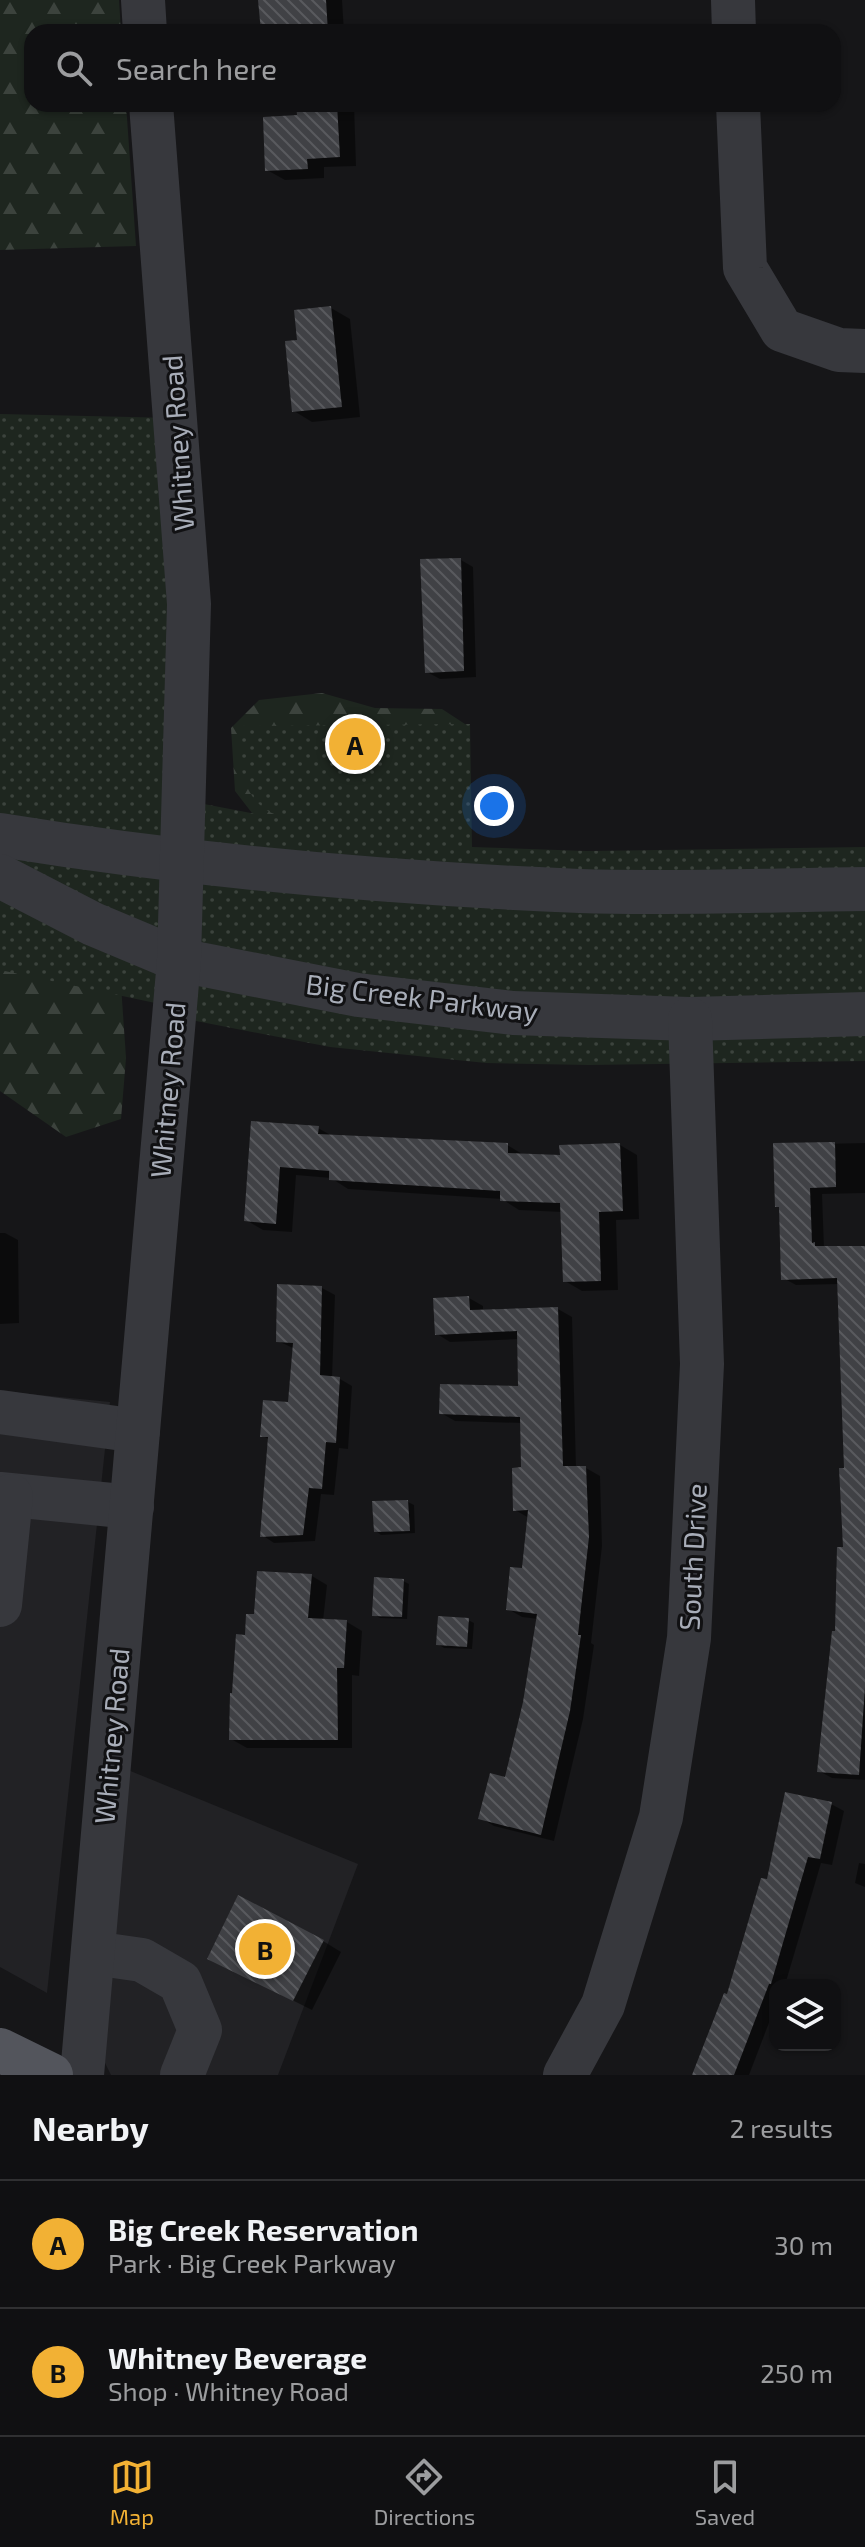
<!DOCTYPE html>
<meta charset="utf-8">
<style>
body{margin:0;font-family:"Exo 2",sans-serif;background:#19191b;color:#f1f3f6}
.controls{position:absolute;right:24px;bottom:24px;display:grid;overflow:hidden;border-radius:16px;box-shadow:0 2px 6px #0004}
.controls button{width:72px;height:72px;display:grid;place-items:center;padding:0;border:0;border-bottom:2px solid #303032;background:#101012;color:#f1f3f6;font:40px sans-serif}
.you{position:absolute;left:494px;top:806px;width:28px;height:28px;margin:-20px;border:6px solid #fff;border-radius:50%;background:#1a73e8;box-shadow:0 0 0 12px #1a73e833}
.badge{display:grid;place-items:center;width:52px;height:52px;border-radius:50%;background:#f2b134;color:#111;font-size:26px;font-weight:700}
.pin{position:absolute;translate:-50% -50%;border:4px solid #fff;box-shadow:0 2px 8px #0006}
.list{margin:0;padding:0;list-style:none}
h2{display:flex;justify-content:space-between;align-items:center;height:104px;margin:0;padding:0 32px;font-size:34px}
h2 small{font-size:26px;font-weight:400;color:#9c9d9f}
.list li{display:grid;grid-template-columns:52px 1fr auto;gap:24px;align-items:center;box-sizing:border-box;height:128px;padding:0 32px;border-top:2px solid #303032}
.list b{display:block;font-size:30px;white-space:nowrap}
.list p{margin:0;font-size:26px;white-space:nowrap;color:#9c9d9f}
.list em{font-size:26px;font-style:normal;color:#9c9d9f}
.icon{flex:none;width:44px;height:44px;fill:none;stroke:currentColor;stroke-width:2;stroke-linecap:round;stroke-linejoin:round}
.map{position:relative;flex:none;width:865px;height:2075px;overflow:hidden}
.search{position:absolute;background:#101012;box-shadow:0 2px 6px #0004;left:24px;right:24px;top:24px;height:88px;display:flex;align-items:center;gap:20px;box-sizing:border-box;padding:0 28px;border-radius:24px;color:#9c9d9f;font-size:30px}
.sheet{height:360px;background:#101012}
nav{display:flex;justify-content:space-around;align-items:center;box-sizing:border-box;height:112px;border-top:2px solid #303032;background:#101012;font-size:22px;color:#9c9d9f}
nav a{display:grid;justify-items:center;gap:4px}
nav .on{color:#f2b134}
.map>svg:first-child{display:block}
</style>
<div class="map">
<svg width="865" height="2075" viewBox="0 0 865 2075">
<defs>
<pattern id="forest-firs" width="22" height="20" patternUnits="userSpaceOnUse" patternTransform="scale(2)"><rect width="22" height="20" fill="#1e261f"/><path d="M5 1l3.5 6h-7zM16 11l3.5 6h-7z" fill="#3c433d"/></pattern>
<pattern id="park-dots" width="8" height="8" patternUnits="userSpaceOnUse" patternTransform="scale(2)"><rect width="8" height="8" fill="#1e261f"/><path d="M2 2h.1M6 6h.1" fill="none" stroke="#3c433d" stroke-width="1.8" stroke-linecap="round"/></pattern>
<pattern id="building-back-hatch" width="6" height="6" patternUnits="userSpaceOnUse" patternTransform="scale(2)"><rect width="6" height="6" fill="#404145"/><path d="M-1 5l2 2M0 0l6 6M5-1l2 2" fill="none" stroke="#595a5e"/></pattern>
</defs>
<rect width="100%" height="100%" fill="#161618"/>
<g fill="#222225">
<polygon points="0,1391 110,1402 47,1993 0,1967"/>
<polygon points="128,1770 358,1864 278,2075 111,2075 104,2061"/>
</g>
<g fill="url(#forest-firs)">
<polygon points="0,0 119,0 121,32 32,32 32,104 126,104 136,246 0,250"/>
<polygon points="322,693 375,708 442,709 465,724 268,834 235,791 231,728 259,700"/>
<polygon points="0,916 120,971 126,1058 121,1119 66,1137 0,1091"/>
</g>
<path fill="url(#park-dots)" d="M 0,414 L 174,418 L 178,799 L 288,820 C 281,816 271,814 265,809 C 238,789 239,757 241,726 L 470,724 L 472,847 L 587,851 L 865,847 L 865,1061 L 589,1065 L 486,1063 L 330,1047 L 191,1020 L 160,1004 L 0,970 Z"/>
<g fill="#0007">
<polygon points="260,0 342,0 344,32 263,32"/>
<polygon points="298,104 354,104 356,166 324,167 324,178 285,180 267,170 299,117"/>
<polygon points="331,308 350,319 360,417 312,422 294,411 299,341"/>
<polygon points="461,560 473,567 476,677 440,679 427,672"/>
<polygon points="253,1123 318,1128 334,1137 507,1145 524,1155 562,1157 620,1145 637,1155 639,1219 616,1220 618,1290 582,1291 565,1281 562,1212 519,1210 502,1199 348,1189 331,1178 296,1175 292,1232 263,1230 246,1220"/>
<polygon points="865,1143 865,1193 822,1194 824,1248 865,1246 865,1780 832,1778 819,1771 837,1634 845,1549 846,1470 839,1284 796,1285 783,1278 781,1208 775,1145"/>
<polygon points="0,1233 5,1233 18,1240 19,1323 0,1324"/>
<polygon points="322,1288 335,1295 332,1378 340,1379 352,1386 348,1449 339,1448 334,1495 321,1494 315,1541 274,1543 262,1535 270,1440 263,1436 290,1404 295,1349 278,1341"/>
<polygon points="469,1298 483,1306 483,1312 558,1309 572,1317 576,1468 586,1468 600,1476 602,1546 591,1643 594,1645 583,1719 554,1841 494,1826 481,1818 506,1779 525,1703 538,1619 522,1617 508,1609 524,1571 529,1518 515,1510 523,1469 522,1423 455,1421 441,1413 521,1388 519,1339 450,1342 437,1334"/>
<polygon points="408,1502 414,1505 415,1533 381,1535 376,1531"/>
<polygon points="312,1576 327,1585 323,1621 347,1622 362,1631 359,1676 352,1675 352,1748 247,1748 231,1739 247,1637 256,1616"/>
<polygon points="403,1581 409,1584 407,1619 380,1618 374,1615"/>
<polygon points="468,1620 474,1623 472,1649 444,1648 438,1644"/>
<polygon points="831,1804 844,1811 832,1865 821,1863 785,1985 775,1985 775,2007 749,2075 694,2075 728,1997 768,1882"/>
<polygon points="859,1863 865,1864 865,1887 855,1883"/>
<polygon points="323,1941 341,1952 312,2010 228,1968"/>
</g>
<g fill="url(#building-back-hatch)">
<polygon points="258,0 326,0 328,32 261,32"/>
<polygon points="296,104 337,104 340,157 307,159 308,169 265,171 263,117 297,115"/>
<polygon points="331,306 342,407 292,412 285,341 297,340 294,310"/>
<polygon points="461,558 464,671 425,673 420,559"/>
<polygon points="251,1121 319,1126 318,1134 508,1143 508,1153 560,1155 559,1145 620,1143 623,1211 599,1212 601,1281 563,1282 560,1203 500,1201 500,1191 329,1180 329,1171 280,1167 276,1224 244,1221"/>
<polygon points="835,1142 836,1187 810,1188 812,1243 815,1242 815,1246 865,1246 865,1687 859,1775 817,1772 832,1631 835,1631 837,1547 843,1547 839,1468 844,1468 837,1278 781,1280 779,1207 775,1207 773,1143"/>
<polygon points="277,1284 322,1286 320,1375 340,1377 336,1443 326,1442 322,1489 309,1488 303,1535 260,1537 268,1437 260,1437 263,1400 288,1402 293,1343 276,1342"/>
<polygon points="469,1296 470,1310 558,1307 563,1466 586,1466 589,1537 578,1635 581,1635 570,1711 541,1835 478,1819 490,1773 505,1777 523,1702 537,1614 506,1610 510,1567 522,1568 528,1510 513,1511 512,1468 521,1467 520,1417 439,1414 440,1384 518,1386 517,1331 435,1335 433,1298"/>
<polygon points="408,1500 410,1531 374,1532 372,1501"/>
<polygon points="257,1571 312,1574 308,1618 347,1620 344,1668 337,1668 338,1740 229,1740 230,1693 232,1693 236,1634 245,1635 246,1614 254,1614"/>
<polygon points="374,1577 404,1579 402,1617 372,1616"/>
<polygon points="438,1616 469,1618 467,1647 436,1645"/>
<polygon points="785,1792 832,1802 820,1859 808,1857 771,1984 769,1984 734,2075 692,2075 724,1993 727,1994 761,1878 767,1879"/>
<polygon points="238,1895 324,1940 293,2001 207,1959"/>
</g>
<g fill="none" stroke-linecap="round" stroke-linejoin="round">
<g stroke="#37383d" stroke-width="44">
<polyline points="143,0 145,32"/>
<polyline points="733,0 734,32"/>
<polyline points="738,104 745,268 782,330 839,350 865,351"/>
<path d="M 0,835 C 191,866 386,883 580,891 C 674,894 770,890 865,889"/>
<polyline points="0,876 93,924 179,960 358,995 513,1013 690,1019 865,1014"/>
<polyline points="0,1412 138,1431"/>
<polyline points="0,1494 132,1507"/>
<polyline points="0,1605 11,1496"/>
<polyline points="93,1953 142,1960 180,1982 200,2030 182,2075"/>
<polyline points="82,2075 179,960 189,604 151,104"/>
<polyline points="565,2075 603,2005 661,1817 689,1638 702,1364 690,1019"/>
</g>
<polyline stroke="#53555c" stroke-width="44" points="0,2050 51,2075"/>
</g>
<g text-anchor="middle" stroke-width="6" stroke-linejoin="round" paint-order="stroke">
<g font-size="28" fill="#a8adb8" stroke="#111113">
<text transform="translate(178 443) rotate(-94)" y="10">Whitney Road</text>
<text transform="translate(422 998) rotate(7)" y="10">Big Creek Parkway</text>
<text transform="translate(168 1090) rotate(-85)" y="10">Whitney Road</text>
<text transform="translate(693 1557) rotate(-87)" y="10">South Drive</text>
<text transform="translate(112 1736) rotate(-85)" y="10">Whitney Road</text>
</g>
</g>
</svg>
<div class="controls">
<button><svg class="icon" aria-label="layers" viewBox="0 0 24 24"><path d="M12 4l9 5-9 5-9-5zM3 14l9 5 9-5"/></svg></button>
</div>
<div class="you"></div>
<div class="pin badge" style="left:355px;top:744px">A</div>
<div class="pin badge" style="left:265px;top:1949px">B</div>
<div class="search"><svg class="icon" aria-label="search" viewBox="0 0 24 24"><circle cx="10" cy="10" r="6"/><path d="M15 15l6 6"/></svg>Search here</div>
</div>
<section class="sheet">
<h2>Nearby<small>2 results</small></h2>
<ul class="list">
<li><span class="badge">A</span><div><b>Big Creek Reservation</b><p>Park · Big Creek Parkway</p></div><em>30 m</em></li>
<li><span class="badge">B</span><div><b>Whitney Beverage</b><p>Shop · Whitney Road</p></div><em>250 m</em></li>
</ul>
</section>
<nav>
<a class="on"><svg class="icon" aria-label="map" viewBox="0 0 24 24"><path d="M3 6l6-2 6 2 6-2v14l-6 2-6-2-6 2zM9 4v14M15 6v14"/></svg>Map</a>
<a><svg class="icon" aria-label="directions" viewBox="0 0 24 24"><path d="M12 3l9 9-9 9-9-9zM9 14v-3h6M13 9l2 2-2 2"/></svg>Directions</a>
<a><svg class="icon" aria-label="saved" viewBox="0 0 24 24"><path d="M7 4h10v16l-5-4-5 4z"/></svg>Saved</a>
</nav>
